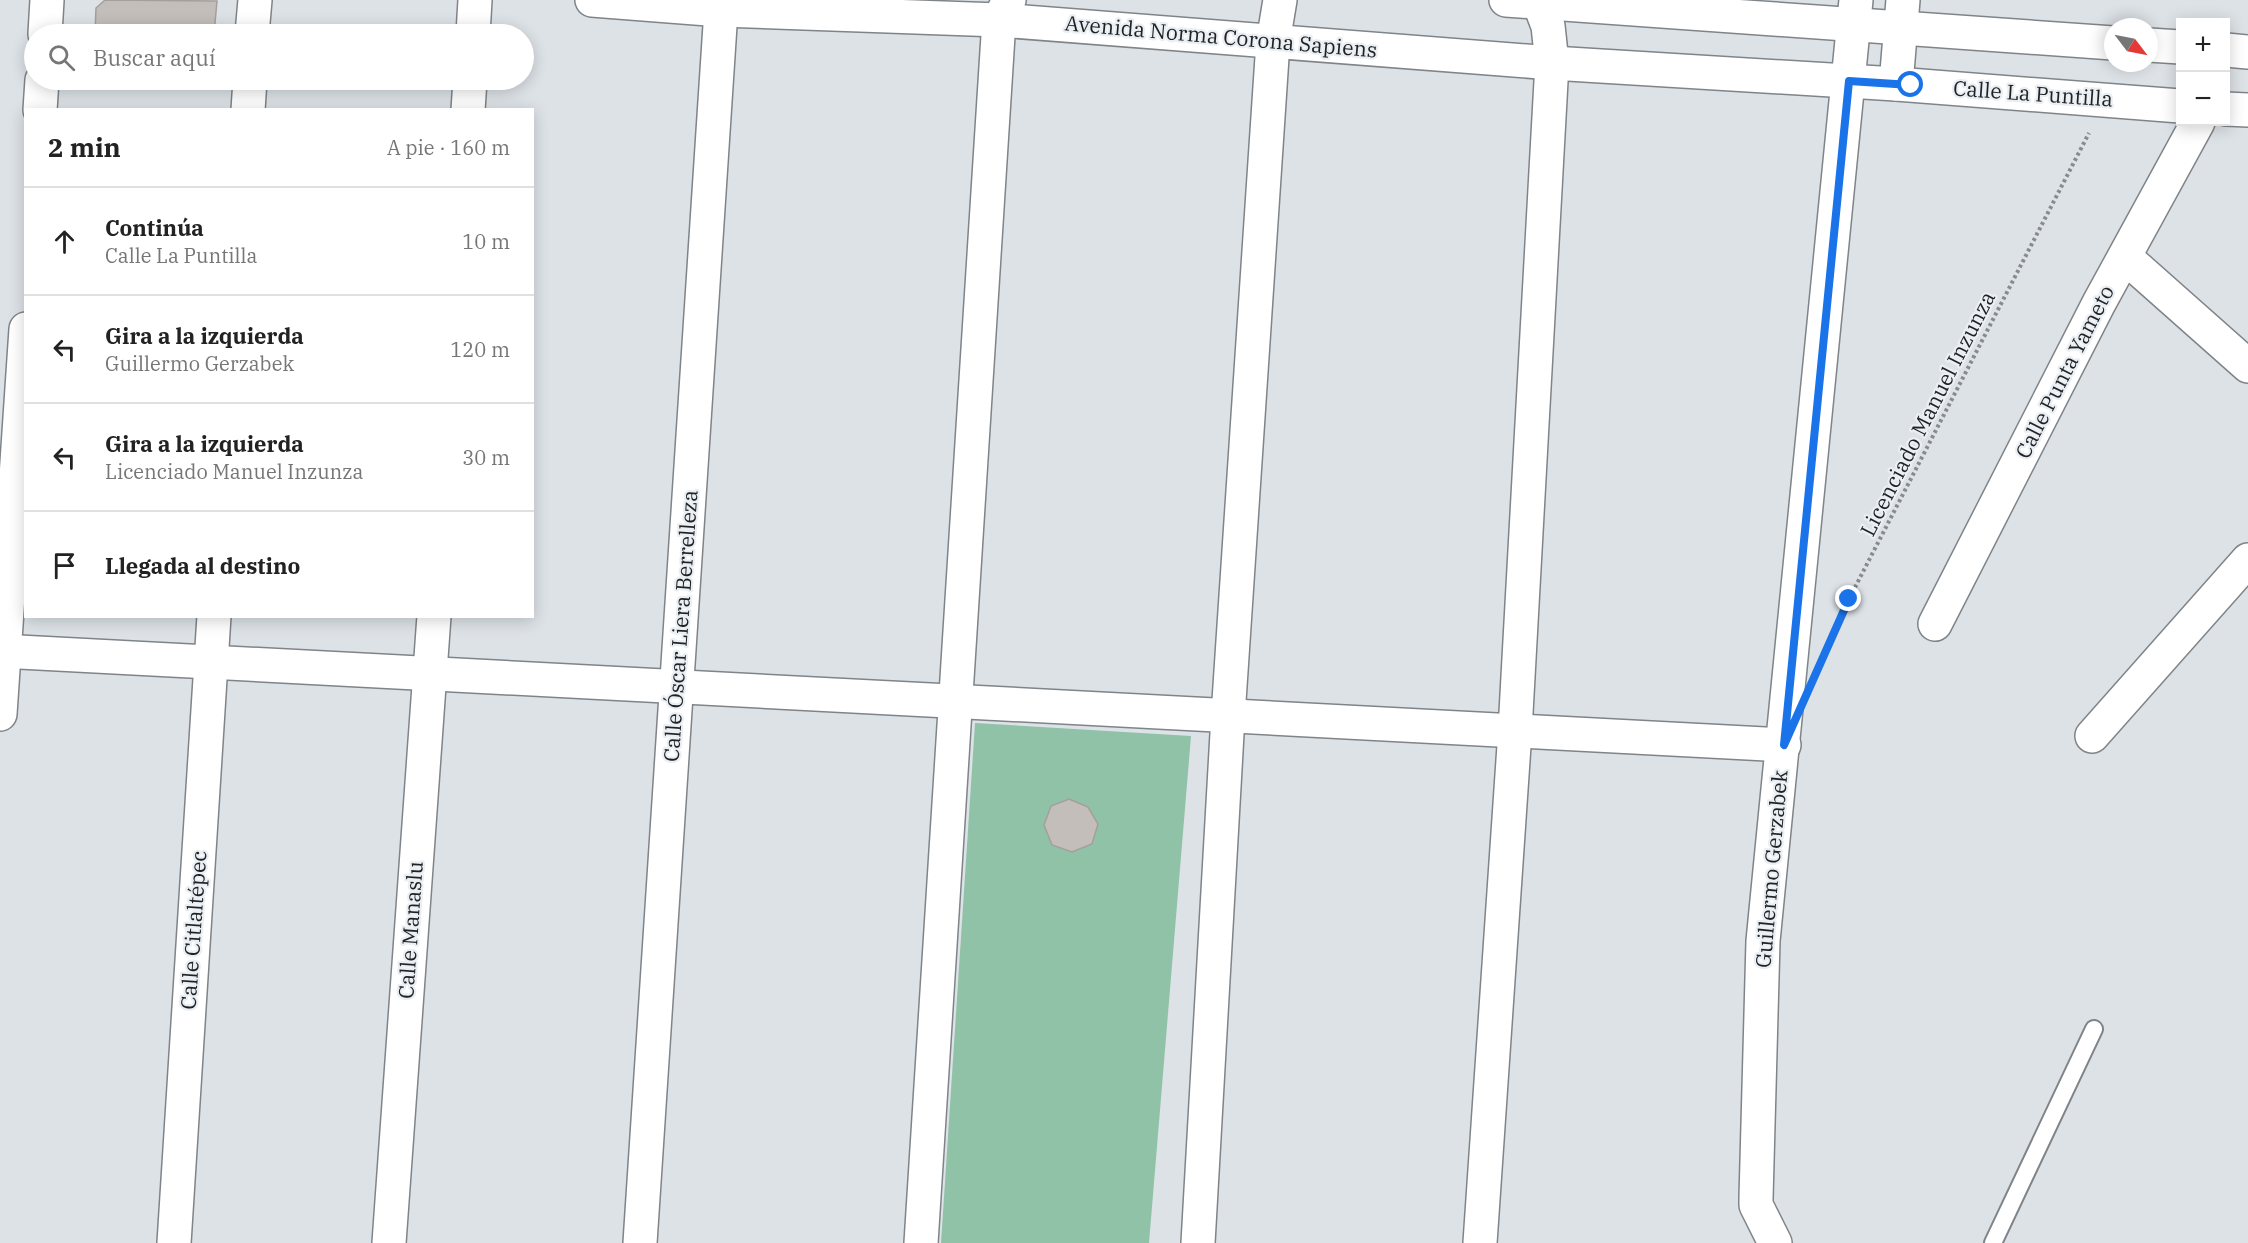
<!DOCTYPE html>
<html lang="es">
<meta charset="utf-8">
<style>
body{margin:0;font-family:"IBM Plex Serif",serif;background:#f2f2f2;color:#222}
.controls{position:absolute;right:18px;top:18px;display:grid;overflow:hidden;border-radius:0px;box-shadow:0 3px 15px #0003}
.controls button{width:54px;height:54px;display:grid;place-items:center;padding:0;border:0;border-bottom:2px solid #e0e0e0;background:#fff;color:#222;font:30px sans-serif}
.compass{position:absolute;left:2104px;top:18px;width:54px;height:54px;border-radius:50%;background:#fff;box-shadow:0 3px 15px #0003;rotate:122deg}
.stop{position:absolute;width:18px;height:18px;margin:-14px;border:4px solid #1a73e8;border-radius:50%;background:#fff}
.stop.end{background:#1a73e8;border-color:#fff;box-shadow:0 2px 6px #0008}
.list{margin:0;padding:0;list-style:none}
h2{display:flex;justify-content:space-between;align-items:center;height:78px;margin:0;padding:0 24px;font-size:26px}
h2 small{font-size:20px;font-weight:400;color:#767676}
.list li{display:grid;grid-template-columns:39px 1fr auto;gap:18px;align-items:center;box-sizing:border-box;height:108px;padding:0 24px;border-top:2px solid #e0e0e0}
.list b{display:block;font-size:22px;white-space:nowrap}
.list p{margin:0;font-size:20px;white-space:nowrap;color:#767676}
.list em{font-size:20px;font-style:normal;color:#767676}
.icon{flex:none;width:33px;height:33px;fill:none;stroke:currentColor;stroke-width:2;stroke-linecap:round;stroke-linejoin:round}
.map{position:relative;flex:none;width:2248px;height:1243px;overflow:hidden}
.search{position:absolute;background:#fff;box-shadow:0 3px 15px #0003;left:24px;top:24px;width:510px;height:66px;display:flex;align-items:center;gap:15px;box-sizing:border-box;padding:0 21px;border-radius:33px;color:#767676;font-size:22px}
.panel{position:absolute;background:#fff;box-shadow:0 3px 15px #0003;left:24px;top:108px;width:510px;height:510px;border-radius:0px}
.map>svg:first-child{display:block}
</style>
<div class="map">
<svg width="2248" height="1243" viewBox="0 0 2248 1243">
<rect width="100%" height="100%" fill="#dde2e7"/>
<polygon fill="#90c2a8" points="975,723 1191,736 1149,1243 941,1243"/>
<g fill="#c3beb9" stroke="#a49f9b" stroke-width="1.5">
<polygon points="105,0 217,1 214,34 95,34 96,8"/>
<polygon points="1069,799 1088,807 1098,824 1092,844 1072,852 1052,845 1044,825 1051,806"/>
</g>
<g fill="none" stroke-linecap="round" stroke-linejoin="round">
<defs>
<polyline id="lane" points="1993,1243 2094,1029"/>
<g id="street">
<polyline points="45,34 47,0"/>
<polyline points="252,34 255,0"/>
<polyline points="473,34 475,0"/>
<polyline points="1896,84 1903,0"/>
<polyline points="40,110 42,80"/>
<polyline points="248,110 250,80"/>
<polyline points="468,110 470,80"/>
<polyline points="2125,257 2248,366"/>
<polyline points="1935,624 2099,303 2198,122"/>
<polyline points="0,651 1784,745"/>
<polyline points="0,714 26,329"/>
<polyline points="2092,736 2248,560"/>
<polyline points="174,1243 214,616"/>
<polyline points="389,1243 434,616"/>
<polyline points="640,1243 721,10"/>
<polyline points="921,1243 999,20 1009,0"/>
<polyline points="1198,1243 1228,716 1273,42 1280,0"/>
<polyline points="1480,1243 1515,731 1552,63 1548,26 1538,0"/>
<polyline points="1775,1243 1756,1205 1756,1198 1763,941 1856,0"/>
</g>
<g id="secondary">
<polyline points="592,0 721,10 999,20 1552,63 1896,84 2180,106"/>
<polyline points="1506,0 2113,43"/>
<polyline points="2149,45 2180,47"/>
<polyline points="2226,50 2248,52"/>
<polyline points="2226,109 2248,110"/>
</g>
</defs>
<use href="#lane" stroke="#7f8488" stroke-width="20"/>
<use href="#street" stroke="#7f8488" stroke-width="36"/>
<use href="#secondary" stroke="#7f8488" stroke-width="36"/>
<polyline stroke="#878a8e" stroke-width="4" stroke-dasharray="3 3" stroke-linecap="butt" points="1830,642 1849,599 2089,133"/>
<use href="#lane" stroke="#fff" stroke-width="16"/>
<use href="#street" stroke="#fff" stroke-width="33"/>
<use href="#secondary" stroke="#fff" stroke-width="33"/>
</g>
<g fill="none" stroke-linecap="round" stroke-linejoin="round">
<polyline stroke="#1a73e8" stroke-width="8" points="1849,599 1784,745 1849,81 1911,85"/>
</g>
<g text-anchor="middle" stroke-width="4.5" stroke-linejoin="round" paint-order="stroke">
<g font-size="21" fill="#1f2123" stroke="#eaeff4">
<text transform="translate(1221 37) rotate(5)" y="7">Avenida Norma Corona Sapiens</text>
<text transform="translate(2033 94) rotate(4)" y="7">Calle La Puntilla</text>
<text transform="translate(2065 372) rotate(-63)" y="7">Calle Punta Yameto</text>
<text transform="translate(1928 414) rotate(-63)" y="7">Licenciado Manuel Inzunza</text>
<text transform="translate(681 626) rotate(-86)" y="7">Calle Óscar Liera Berrelleza</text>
<text transform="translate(1772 869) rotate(-85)" y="7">Guillermo Gerzabek</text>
<text transform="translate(194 930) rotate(-86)" y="7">Calle Citlaltépec</text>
<text transform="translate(411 930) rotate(-86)" y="7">Calle Manaslu</text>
</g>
</g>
</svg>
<div class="controls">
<button>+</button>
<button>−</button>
</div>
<svg class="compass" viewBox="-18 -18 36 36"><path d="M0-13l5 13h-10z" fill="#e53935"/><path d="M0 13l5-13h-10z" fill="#767676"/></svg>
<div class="stop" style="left:1911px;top:85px"></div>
<div class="stop end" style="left:1849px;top:599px"></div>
<div class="search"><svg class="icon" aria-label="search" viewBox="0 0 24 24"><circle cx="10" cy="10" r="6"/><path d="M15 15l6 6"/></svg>Buscar aquí</div>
<section class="panel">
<h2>2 min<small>A pie · 160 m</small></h2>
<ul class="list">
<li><svg class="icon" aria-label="ahead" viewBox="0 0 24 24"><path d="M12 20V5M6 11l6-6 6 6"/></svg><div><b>Continúa</b><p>Calle La Puntilla</p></div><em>10 m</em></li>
<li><svg class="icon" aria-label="left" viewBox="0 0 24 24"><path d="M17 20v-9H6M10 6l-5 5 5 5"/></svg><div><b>Gira a la izquierda</b><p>Guillermo Gerzabek</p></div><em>120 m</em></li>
<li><svg class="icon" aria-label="left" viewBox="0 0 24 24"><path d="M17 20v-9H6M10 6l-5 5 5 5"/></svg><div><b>Gira a la izquierda</b><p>Licenciado Manuel Inzunza</p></div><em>30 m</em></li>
<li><svg class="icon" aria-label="arrive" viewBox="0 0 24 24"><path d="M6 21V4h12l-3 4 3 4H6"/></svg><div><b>Llegada al destino</b></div></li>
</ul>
</section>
</div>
